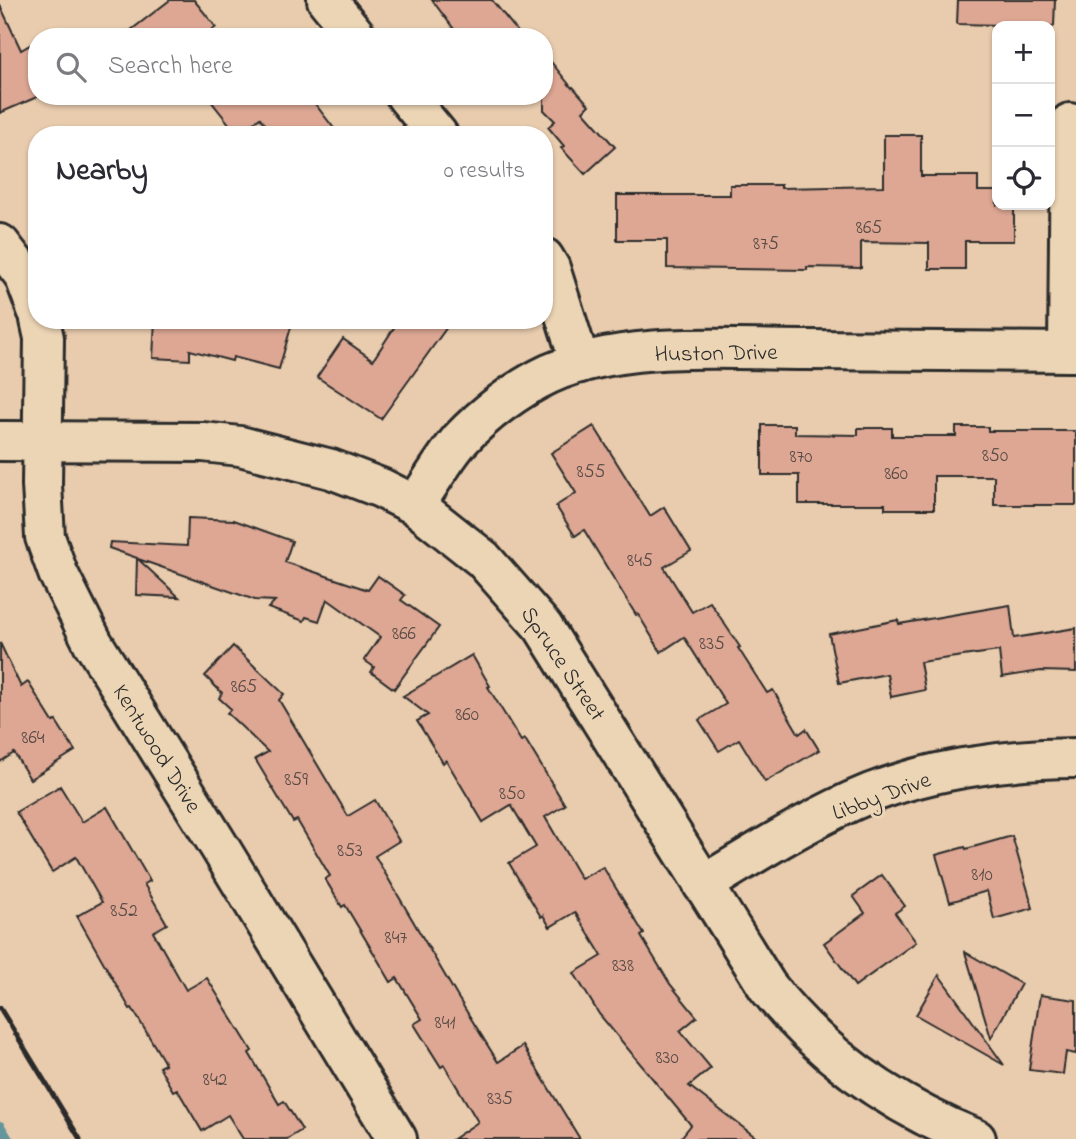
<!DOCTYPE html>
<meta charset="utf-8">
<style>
body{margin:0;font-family:"Indie Flower",sans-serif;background:#f7f7f7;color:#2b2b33}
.controls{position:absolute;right:21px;top:21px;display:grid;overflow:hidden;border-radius:14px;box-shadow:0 2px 5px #0004}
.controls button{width:63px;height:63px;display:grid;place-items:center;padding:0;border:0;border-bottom:2px solid #e1e1e2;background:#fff;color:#2b2b33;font:35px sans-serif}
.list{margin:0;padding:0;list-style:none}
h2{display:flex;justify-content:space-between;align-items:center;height:91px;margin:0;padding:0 28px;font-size:30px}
h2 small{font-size:23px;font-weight:400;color:#7c7c81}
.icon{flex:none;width:38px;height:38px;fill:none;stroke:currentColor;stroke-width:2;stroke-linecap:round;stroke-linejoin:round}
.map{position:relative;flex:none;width:1076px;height:1139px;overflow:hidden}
.search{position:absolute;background:#fff;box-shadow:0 2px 5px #0004;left:28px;top:28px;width:525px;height:77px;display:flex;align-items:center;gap:18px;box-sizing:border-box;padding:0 24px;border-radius:28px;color:#7c7c81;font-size:26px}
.panel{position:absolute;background:#fff;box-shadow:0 2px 5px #0004;left:28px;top:126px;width:525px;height:203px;border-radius:28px}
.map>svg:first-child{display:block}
</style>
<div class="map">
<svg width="1076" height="1139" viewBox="0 0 1076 1139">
<rect width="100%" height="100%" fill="#e9ccae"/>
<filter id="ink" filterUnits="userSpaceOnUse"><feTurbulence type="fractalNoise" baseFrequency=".0143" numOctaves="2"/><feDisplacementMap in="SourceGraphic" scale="14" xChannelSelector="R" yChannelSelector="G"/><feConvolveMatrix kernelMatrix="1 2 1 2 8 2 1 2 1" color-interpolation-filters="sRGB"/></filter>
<g filter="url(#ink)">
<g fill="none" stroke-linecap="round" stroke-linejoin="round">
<polyline stroke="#65969c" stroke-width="10" points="0,1126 8,1139"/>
</g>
<g fill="#dda794" stroke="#2b2b2b" stroke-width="2">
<polygon points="170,0 194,0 216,27 203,37 184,37 182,33 174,37 122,37"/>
<polygon points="432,0 492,0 522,37 460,37"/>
<polygon points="958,0 1055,0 1054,26 957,24"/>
<polygon points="0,5 21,50 30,45 37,60 37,97 0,113"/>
<polygon points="544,53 572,88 573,87 589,105 583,111 615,147 585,174 561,148 564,146 548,127 555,121 544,110"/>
<polygon points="207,96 309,96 339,135 274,135 260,118 238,135"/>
<polygon points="884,135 921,135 921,176 978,176 978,191 997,191 997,205 1014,205 1014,241 965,241 965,269 929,269 929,243 861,242 861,268 807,267 807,270 667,268 667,240 617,240 617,195 730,195 730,185 781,185 781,188 884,186"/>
<polygon points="155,320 211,321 293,320 279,369 233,357 232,361 190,350 190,360 153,358"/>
<polygon points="399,320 452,320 381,419 317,377 343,339 373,360"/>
<polygon points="762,425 795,425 795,434 858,435 858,428 892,428 892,436 956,436 956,427 988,427 988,431 1076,431 1076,505 994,505 994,476 934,476 934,509 885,509 885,504 799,504 799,475 762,475"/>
<polygon points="594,426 650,516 664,507 691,551 664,567 692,612 710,602 740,647 738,648 767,693 773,690 799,734 806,729 819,750 765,782 739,739 719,751 699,720 726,704 684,637 661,652 638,614 636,615 584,530 575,536 556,506 576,493 551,453"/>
<polygon points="188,518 234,520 292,541 285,562 368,590 378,576 405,595 401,600 439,627 394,689 371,672 374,667 364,660 380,637 327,599 319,621 306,617 304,621 268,608 275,601 255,600 138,559 179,597 136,595 137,558 109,548 110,542 187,546"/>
<polygon points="1010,605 1014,638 1076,628 1076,672 1041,671 1002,677 999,651 920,662 925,690 891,697 887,674 839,683 829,634 898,620 899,624"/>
<polygon points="0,643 21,687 28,682 53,722 56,721 75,751 30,779 14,753 0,762"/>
<polygon points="233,646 284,694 279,700 348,816 375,800 399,841 375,856 457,996 498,1062 523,1046 580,1139 453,1139 478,1122 444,1065 441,1067 414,1024 422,1019 397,978 391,982 345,905 342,907 325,879 330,876 297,820 293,822 255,759 268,752 227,713 231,709 219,698 222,693 205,676"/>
<polygon points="472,655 490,686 488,687 521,741 525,739 565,805 545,817 581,879 603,867 644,934 641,936 670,984 697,1017 680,1031 711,1068 689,1086 758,1139 680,1139 691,1125 599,1014 574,973 602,956 575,912 550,927 543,915 541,917 509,863 536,847 511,805 483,822 446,760 443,763 417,721 428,715 403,696"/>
<polygon points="60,786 82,822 107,807 150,881 144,884 167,924 153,932 186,990 207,978 252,1051 249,1053 279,1104 284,1101 302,1130 287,1139 243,1139 228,1115 202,1131 177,1089 173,1091 159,1067 165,1064 163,1060 132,1008 130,1009 77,916 102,902 76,857 52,872 16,812"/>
<polygon points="1012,836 1033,908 994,919 987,891 950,902 936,855 965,847 966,849"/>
<polygon points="882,875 905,906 895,913 916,942 855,986 824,943 865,913 853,896"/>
<polygon points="965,952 1021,984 991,1038"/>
<polygon points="939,975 1004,1065 916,1015"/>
<polygon points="1040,995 1076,1000 1076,1054 1066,1052 1063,1074 1029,1070"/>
</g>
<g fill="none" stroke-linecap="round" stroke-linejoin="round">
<defs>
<g id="minor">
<polyline points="327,0 357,37"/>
<polyline points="406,96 438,135"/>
<polyline points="0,244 24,275 37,310"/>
<polyline points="544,258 550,268 580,363"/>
<polyline points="40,320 44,338 42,485 45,537 58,573 93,643 219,846 397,1139"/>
<polyline points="1068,352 1070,123"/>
<path d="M 0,441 L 203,442 L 240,446 L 331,469 L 381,488 L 415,505 L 483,559 L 543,627 L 767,986 C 822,1057 894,1106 976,1139"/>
<path d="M 415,505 C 430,484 443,460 460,440 C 484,414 517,389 549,374 C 626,340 724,350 806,350 C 896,351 986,351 1076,352"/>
<path d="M 703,885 C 752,855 800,825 852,801 C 917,771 1005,758 1076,758"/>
</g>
</defs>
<use href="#minor" stroke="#2b2b2b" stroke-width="44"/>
<use href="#minor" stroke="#ecd5b5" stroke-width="38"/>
<polyline stroke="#2b2b2b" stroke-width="5" points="0,1008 80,1139"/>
</g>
</g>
<g text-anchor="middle" stroke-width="6" stroke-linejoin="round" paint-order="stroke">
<g font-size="19" fill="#584a45">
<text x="869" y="233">865</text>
<text x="766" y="249">875</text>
<text x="995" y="461">850</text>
<text x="801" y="462">870</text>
<text x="591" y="477">855</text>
<text x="896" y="479">860</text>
<text x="640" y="566">845</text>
<text x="404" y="639">866</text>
<text x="712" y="649">835</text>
<text x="244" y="692">865</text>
<text x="467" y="720">860</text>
<text x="33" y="743">864</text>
<text x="296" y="785">859</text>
<text x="512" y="799">850</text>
<text x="350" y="856">853</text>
<text x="982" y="880">810</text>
<text x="124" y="916">852</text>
<text x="396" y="943">847</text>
<text x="623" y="971">838</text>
<text x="445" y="1028">841</text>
<text x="667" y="1063">830</text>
<text x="215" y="1085">842</text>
<text x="500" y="1104">835</text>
</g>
<g font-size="23" fill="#2b2b2b" stroke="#ecd5b5">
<text transform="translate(716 352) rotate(-1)" y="8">Huston Drive</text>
<text transform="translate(564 663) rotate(56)" y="8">Spruce Street</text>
<text transform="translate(158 748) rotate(58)" y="8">Kentwood Drive</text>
<text transform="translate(881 795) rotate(-20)" y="8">Libby Drive</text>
</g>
</g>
</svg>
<div class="controls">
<button>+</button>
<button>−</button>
<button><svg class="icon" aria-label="locate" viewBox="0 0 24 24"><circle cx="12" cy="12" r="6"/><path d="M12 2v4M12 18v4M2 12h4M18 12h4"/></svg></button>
</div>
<div class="search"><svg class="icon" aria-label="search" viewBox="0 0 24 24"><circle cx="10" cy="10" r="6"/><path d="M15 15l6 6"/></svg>Search here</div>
<section class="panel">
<h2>Nearby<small>0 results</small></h2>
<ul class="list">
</ul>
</section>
</div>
